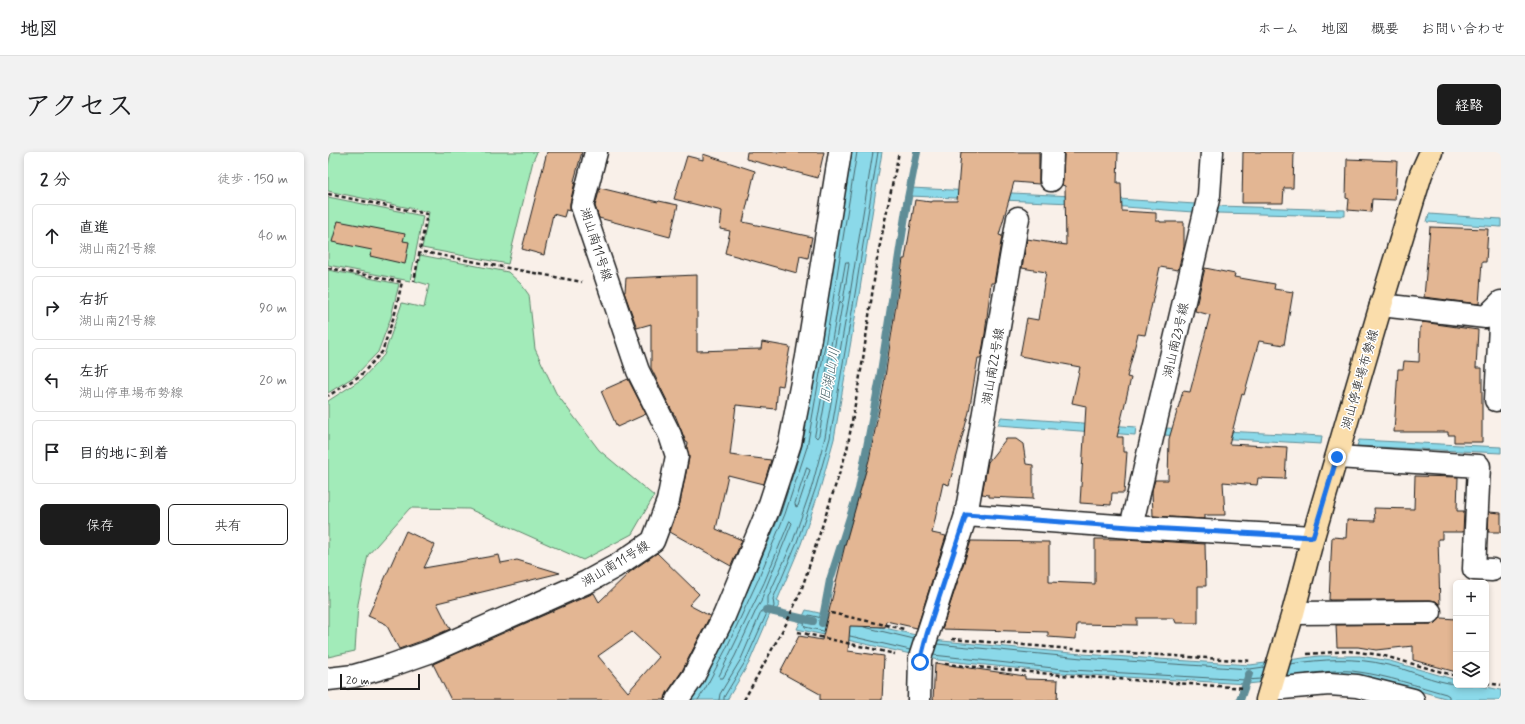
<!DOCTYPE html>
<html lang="ja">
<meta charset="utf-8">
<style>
body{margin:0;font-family:Mynerve,"Klee One",sans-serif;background:#f2f2f2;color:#202124}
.controls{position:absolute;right:12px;bottom:12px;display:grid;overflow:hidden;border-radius:6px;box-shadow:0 2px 6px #0003}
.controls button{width:36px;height:36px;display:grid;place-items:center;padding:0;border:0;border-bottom:1px solid #e0e0e0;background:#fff;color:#202124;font:20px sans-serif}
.scale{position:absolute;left:12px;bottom:10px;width:80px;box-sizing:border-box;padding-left:4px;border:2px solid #1c1c1c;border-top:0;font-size:11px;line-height:14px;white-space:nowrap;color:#1c1c1c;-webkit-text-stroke:3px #fff;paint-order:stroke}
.stop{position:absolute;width:12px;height:12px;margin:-9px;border:3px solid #1a73e8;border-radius:50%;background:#fff}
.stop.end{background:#1a73e8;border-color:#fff;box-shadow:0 1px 4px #0008}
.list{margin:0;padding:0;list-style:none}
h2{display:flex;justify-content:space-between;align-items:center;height:52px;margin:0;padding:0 16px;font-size:17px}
h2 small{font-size:13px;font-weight:400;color:#757577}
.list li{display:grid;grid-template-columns:26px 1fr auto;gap:12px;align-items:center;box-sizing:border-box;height:64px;margin:0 8px 8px;padding:0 8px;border:1px solid #e0e0e0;border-radius:6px}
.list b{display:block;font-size:15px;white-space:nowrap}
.list p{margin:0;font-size:13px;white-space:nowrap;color:#757577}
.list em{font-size:13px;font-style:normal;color:#757577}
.actions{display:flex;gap:8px;padding:12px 16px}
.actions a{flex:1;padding:9px 0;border:1px solid #1c1c1c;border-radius:6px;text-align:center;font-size:14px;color:#1c1c1c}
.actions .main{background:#1c1c1c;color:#fff}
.icon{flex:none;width:22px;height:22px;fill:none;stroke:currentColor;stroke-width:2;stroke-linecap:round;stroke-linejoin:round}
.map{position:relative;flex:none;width:1173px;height:548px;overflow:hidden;border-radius:6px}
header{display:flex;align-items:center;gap:24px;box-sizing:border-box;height:56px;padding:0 20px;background:#fff;border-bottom:1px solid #e0e0e0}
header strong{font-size:19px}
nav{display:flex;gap:22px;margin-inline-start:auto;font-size:14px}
.intro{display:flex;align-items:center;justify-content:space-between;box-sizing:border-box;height:96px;padding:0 24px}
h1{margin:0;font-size:28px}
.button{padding:10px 18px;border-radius:6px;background:#1c1c1c;color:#fff;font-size:14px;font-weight:700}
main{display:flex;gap:24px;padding:0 24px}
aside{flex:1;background:#fff;border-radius:6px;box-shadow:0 2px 6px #0003}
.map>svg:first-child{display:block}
</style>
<header>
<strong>地図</strong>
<nav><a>ホーム</a><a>地図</a><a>概要</a><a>お問い合わせ</a></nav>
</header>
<div class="intro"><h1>アクセス</h1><a class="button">経路</a></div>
<main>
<aside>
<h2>2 分<small>徒歩 · 150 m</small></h2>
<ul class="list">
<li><svg class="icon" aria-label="ahead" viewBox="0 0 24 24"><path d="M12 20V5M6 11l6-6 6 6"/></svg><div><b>直進</b><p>湖山南21号線</p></div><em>40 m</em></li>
<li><svg class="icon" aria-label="right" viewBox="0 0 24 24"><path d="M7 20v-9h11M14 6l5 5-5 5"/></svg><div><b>右折</b><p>湖山南21号線</p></div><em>90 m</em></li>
<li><svg class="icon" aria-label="left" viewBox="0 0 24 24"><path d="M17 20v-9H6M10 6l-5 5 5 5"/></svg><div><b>左折</b><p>湖山停車場布勢線</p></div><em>20 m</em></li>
<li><svg class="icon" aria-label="arrive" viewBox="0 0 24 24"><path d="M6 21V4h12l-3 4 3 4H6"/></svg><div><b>目的地に到着</b></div></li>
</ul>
<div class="actions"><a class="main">保存</a><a>共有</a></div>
</aside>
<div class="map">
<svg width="1173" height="548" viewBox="0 0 1173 548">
<rect width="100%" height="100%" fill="#f9f0e9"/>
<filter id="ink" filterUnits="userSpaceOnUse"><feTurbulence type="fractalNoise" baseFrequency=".025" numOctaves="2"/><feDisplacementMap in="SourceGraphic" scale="8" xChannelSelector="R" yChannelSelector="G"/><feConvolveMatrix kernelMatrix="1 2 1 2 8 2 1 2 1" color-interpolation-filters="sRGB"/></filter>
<g filter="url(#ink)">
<g fill="#a2ebb9" stroke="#5f846a">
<polygon points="3,0 209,0 205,9 180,112 94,96 101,60 0,39 0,14"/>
<polygon points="0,45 95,64 82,129 0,113"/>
<polygon points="92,103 180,120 193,132 201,143 207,197 228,241 271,298 326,344 304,382 255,408 141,357 82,356 40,403 30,452 27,499 0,505 0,249 34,227 56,203 74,151 96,156 101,133 87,129"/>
<polygon points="0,118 71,132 63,165 50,200 27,224 0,241"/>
</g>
<g fill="#8bd9e9" stroke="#5f8d97">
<polygon points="520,0 554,0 531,143 506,287 492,337 473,392 449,449 452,451 446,463 442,462 421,511 399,548 359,548 422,424"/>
<polygon points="583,36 744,44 867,52 865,60 743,51 582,44"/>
<polygon points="891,54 1017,58 1017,64 889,61"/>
<polygon points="1101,62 1173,67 1173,75 1099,70"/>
<polygon points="673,265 808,275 807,283 670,273"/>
<polygon points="838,276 994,284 993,292 835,283"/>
<polygon points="1031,288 1173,295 1173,301 1029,294"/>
<polygon points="478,458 614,489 754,502 922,513 991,504 1032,504 1062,509 1128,528 1128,533 1148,533 1173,538 1173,548 1124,548 1056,529 1029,523 997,524 919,532 744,522 610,508 469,477"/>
</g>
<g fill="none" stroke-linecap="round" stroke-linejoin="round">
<g stroke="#48686e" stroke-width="1">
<polygon points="518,110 520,110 521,112 515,149 513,151 511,149"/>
<polygon points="511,151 513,151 514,153 491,283 489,286 487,284"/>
<polygon points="479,316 482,318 470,354 468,355 467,352"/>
<polygon points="462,369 464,371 435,443 433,450 429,456 407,504 395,526 392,526 391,524 436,431"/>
<polyline points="419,440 453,360 474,294 478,274"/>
<polyline points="536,475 586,487"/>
<polyline points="495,479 477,475 476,472 481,463 498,467"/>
<polyline points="522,484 582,498"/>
<polyline points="609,492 754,506 922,517 936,515"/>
<polyline points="605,503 744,518 918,528 933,527"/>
<path d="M 962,512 C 995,507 1027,505 1060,513 C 1083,518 1105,530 1128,532"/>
<path d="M 978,522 C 995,520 1014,517 1031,520 C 1060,524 1089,534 1118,542 L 1121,544 L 1121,548"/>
<polyline points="370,548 377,537 398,497 430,428 457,362 479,295 505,148 529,0"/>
<polyline points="391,548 392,542 413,507 434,458 440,453 440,445 465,389 484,334 497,285 522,142 545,0"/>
<polyline points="396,548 396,545 417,510 439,461 445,457 446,454 445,447 469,390 488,335 502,286 527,142 550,0"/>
</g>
<g stroke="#5f8d97" stroke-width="8">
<polyline points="438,458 485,469"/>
<polyline points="494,471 502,428 531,337 552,226 579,51 589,0"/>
<polyline points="912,548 921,522"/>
</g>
</g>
<g fill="#e3b693" stroke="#1c1c1c" fill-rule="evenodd">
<polygon points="219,0 254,0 246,29 247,30 242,51 242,59 238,58 236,65 225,62 216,103 194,97"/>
<polygon points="419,0 496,0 490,26 418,7"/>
<polygon points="633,0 711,0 711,32 686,30 671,83 674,84 666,131 663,131 657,182 653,206 650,206 641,260 621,333 615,331 604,381 618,384 589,476 558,469 557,475 522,474 520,499 556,504 554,548 492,548 492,542 452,520 471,484 494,488 517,393 541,308 555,238 575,107 577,107 587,48 603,50 605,49 629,49"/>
<polygon points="736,0 790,0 789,31 793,31 794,59 828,61 828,69 832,69 832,70 856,70 856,95 850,118 832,115 817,183 810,182 799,225 803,226 789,285 795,285 795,300 799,300 796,341 784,341 783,353 752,351 758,254 744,251 752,215 692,204 699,166 710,168 718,120 694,116 699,87 738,93 737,34 734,33 735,28"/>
<polygon points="915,0 966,0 965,36 956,36 955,51 914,51"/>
<polygon points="375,2 427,19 415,70 484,85 480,106 472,104 469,121 397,101 402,79 392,77 394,59 346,47 359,4 375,8"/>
<polygon points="1019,7 1069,9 1067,48 1044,47 1043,60 1020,58 1021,47 1018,46"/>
<polygon points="272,36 330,50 331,49 350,53 342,85 271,66 267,54"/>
<polygon points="10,69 77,82 75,89 81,90 77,112 42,104 44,98 4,90"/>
<polygon points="1102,75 1160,77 1158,110 1154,110 1151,152 1096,145"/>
<polygon points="877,116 907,122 906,125 947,132 946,137 965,140 956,193 931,189 916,243 914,242 901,292 959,295 957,327 930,326 929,333 895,330 897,363 877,363 877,367 825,364 824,338 827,328 840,328 841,287 855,239 862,240 882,163 867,159"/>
<polygon points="369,123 369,199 433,197 434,190 462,195 455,234 450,233 448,257 408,253 402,303 443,308 436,332 400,323 388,377 414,388 403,414 342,380 352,351 361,306 359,296 360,291 358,290 347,263 346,263 323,216 323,172 309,176 296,140 297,140 298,126"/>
<polygon points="1094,170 1150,178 1148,216 1154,216 1154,290 1126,290 1126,283 1120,283 1120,280 1066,280 1070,217 1075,217 1076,209 1091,210 1092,175 1093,175"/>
<polygon points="300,227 318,262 289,275 273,239"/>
<polygon points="678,287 688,287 695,292 698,312 705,313 705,347 661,345 661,343 654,342 660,310"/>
<polygon points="1087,324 1130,325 1129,359 1136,359 1135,380 1114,380 1114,387 1110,387 1112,453 1108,449 1102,448 1001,448 1004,385 1018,386 1019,368 1047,369 1046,356 1086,357"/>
<polygon points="1161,360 1173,361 1173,380 1160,380"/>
<polygon points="78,379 107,393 96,416 171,403 173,411 189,408 232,421 109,451 122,477 96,488 71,497 58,472 40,464"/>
<polygon points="767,387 796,387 877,392 878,434 870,434 870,471 848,471 846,466 809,466 809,473 749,472 748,487 720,485 720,480 614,477 643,389 721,390 721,430 767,432"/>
<path d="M 329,401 L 371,442 L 361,453 L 382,464 L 354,519 L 339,541 L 337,548 L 123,548 L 105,512 L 266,441 L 271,450 L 302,420 ZM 304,480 L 331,505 L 300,540 L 270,504 Z"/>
<polygon points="1113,466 1128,467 1128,520 1085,508 1085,494 1048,498 1030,495 1009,495 1008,473 1102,472 1108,471"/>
<polygon points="607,511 697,524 697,527 730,528 729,548 605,548"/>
</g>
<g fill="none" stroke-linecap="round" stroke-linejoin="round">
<defs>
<g id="minor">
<polyline points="723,28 724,0"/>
<polyline points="1053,153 1158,165 1173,150"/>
<polyline points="1168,248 1173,155"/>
<polyline points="1009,305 1151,314 1146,417 1164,418"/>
<polyline points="638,363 690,66"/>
<polyline points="803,375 881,43 884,0"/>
<polyline points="965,461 1102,460"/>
<polyline points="0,527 26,524 64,513 101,500 259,430 288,414 325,389 340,349 349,304 342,283 310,219 254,54 268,0"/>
<polyline points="943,537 1001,532 1029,534 1085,548"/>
<polyline points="349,548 365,525 396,464 440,358 462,291 479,205 512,0"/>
<polyline points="591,548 592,506 638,363 803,375 985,385"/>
</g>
<polyline id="major" points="939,548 965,461 985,385 1053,153 1093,22 1103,0"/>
</defs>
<use href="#minor" stroke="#1c1c1c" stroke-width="25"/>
<use href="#major" stroke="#1c1c1c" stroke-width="25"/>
<g stroke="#1c1c1c" stroke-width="2.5" stroke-dasharray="4 3" stroke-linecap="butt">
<polyline points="0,42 99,62 86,129"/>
<polyline points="95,100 254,130"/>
<polyline points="0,116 74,130 67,161 54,200 33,223 0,244"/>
<polyline points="503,461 576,477"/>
<polyline points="470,480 567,502"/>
<polyline points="624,487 755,498 924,509"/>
<polyline points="979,502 1021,499 1053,503 1128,524"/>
<polyline points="617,512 733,523 917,536"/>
<polyline points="1158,531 1173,533"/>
<polyline points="416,548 458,472 473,439 519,298 535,207 549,107 571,0"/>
</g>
<use href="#minor" stroke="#fff" stroke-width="22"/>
<use href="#major" stroke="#faddab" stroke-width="22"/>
</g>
</g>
<g fill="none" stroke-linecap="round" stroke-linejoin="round" filter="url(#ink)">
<polyline stroke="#1a73e8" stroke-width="5" points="592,510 599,482 638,363 802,375 985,385 1009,305"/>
</g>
<g text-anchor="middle" stroke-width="3" stroke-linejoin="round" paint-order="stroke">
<g font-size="13" fill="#1c1c1c" stroke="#fff">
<text transform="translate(269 92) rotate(72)" y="5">湖山南11号線</text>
<text transform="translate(847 188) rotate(-77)" y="5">湖山南23号線</text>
<text transform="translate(664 214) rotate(-80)" y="5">湖山南22号線</text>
<text transform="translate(1031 227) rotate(-74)" y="5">湖山停車場布勢線</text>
<text transform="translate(287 411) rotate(-31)" y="5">湖山南11号線</text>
</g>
<g font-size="14" font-style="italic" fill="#435e64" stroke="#fff">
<text transform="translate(501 223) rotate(-79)" y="5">旧湖山川</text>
</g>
</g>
</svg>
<div class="controls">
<button>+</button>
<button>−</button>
<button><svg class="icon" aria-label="layers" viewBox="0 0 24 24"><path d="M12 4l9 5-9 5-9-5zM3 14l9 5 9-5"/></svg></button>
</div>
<div class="scale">20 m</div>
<div class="stop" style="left:592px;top:510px"></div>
<div class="stop end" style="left:1009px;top:305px"></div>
</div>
</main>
